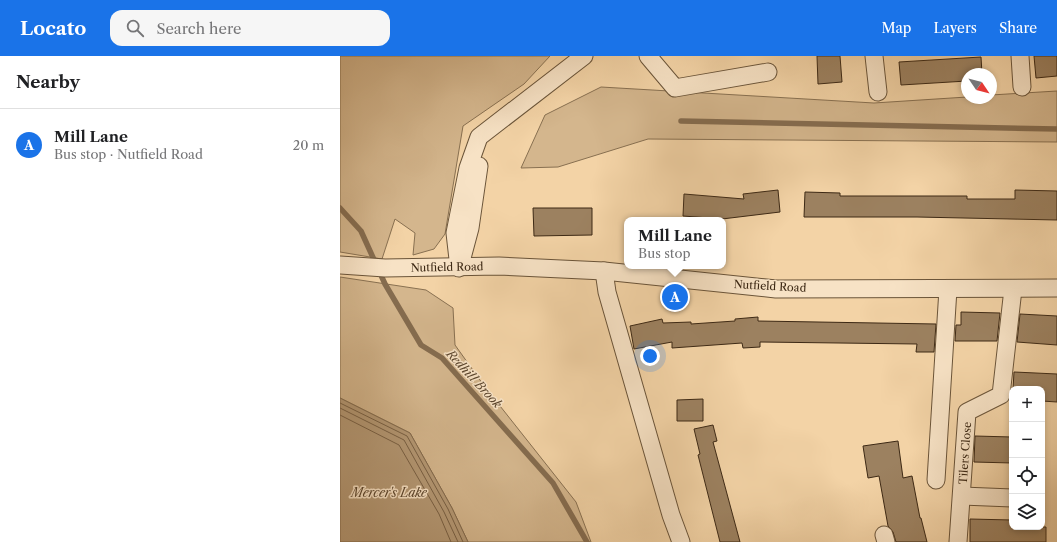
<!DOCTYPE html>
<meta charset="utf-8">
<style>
body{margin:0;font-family:"Libre Caslon Text",serif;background:#f6f6f6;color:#202124}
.controls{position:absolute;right:12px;bottom:12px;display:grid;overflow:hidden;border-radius:8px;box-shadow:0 2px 6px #0003}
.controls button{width:36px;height:36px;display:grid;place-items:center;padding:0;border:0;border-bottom:1px solid #e0e0e0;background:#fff;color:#202124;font:20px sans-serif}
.compass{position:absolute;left:621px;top:12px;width:36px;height:36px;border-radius:50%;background:#fff;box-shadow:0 2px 6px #0003;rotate:125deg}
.you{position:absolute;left:310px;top:300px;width:14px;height:14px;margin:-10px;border:3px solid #fff;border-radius:50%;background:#1a73e8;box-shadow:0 0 0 6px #1a73e833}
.badge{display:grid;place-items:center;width:26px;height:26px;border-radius:50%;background:#1a73e8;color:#fff;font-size:13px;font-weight:700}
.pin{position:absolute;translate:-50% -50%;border:2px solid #fff;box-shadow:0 1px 4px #0006}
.popup{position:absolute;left:284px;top:161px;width:102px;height:52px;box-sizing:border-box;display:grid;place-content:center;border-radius:8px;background:#fff;filter:drop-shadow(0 1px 3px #0005);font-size:13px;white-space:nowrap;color:#757577}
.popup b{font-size:15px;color:#202124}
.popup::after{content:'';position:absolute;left:50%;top:100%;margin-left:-8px;border:8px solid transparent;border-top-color:#fff}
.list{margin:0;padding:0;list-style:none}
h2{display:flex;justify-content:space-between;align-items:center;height:52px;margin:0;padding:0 16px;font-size:17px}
h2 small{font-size:13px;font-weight:400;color:#757577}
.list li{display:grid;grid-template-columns:26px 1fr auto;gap:12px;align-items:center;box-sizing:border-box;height:72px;padding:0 16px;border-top:1px solid #e0e0e0}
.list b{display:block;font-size:15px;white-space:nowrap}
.list p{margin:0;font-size:13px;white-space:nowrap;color:#757577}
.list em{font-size:13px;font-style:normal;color:#757577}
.icon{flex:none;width:22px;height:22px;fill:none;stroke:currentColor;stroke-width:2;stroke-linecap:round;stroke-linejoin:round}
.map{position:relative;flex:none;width:717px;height:486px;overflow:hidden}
header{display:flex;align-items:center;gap:24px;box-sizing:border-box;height:56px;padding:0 20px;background:#1a73e8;color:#fff}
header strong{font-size:19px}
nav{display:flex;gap:22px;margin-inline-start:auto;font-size:14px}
.search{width:280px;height:36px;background:#f6f6f6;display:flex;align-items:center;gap:10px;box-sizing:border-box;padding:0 14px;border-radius:12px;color:#757577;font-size:15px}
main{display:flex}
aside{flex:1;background:#fff}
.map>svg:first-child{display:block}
</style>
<header>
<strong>Locato</strong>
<div class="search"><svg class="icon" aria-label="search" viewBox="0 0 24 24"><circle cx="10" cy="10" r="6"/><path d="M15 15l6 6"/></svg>Search here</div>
<nav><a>Map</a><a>Layers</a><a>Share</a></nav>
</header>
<main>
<aside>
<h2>Nearby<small></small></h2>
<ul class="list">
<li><span class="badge">A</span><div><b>Mill Lane</b><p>Bus stop · Nutfield Road</p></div><em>20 m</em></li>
</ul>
</aside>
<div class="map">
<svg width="717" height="486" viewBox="0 0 717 486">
<rect width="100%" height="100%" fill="#f3d3a6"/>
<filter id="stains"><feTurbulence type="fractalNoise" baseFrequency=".005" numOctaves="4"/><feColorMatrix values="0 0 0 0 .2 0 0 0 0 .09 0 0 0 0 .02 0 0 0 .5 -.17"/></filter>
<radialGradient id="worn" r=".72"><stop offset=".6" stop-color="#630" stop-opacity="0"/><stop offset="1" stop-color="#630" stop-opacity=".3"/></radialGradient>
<g fill="#d4b68d" stroke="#887051">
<polygon points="0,0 210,0 184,28 123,70 105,178 94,193 73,199 75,177 55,163 42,203 0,196"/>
<polygon points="261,31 534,47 627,41 627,42 651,42 651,39 717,35 717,86 308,83 218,111 181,112 205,59"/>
<polygon points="0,221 86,234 113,252 115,289 145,331 236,446 251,486 128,486 112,452 70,377 0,342"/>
</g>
<polygon fill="#b59975" stroke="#856c4f" points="0,342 70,377 112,452 128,486 0,486"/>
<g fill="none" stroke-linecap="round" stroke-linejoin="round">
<g stroke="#796145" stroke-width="1">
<polyline points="0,347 67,380 108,453 123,486"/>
<polyline points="0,352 64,384 104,456 118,486"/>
<polyline points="0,359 59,389 99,458 111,486"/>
</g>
<g stroke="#856c4f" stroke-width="5.5">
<polyline points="341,65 717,73"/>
<polyline points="0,152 21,175 45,228 81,289 102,302 213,427 247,486"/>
</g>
</g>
<g fill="#9c8160" stroke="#3d2915">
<polygon points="477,0 500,0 502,26 478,28"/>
<polygon points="694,0 717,0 717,20 696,22"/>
<polygon points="641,1 642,18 627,18 627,25 561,29 559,6"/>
<polygon points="438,134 440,156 382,163 343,160 344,138 404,143 403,138"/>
<polygon points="675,134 717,135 717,164 577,161 464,161 465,136 500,137 500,140 627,140 627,143 675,143"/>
<polygon points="193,152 252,152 252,179 194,180"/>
<polygon points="621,256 660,257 657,285 615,285 616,269 621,269"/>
<polygon points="680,258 717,260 717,289 677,286"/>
<polygon points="418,261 418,265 596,268 594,296 576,296 577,288 420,286 420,291 403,292 402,287 332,292 332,286 294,293 290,270 322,263 323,267 351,266 351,268 395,265 395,263"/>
<polygon points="674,316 717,318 717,346 702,345 702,333 673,333"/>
<polygon points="363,343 363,365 337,365 337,344"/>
<polygon points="373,369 377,385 373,386 400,486 380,486 358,399 360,398 354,373"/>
<polygon points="635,380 672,381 672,407 634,406"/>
<polygon points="558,385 563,422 572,420 580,462 581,462 587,486 556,486 553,476 548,470 539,420 528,422 523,390"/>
<polygon points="630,463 672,464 672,471 706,471 706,486 630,486"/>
</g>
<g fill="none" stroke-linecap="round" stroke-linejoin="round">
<defs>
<g id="minor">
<polyline points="308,0 335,32 428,16"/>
<polyline points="534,0 538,36"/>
<polyline points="680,0 682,31"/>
<polyline points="122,202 130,172 139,110"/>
<polyline points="0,209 45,212 159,210 264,215 436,233 717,232"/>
<polyline points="119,212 115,177 128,112 139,81 244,0"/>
<polyline points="264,215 267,236 331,459 341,486"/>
<polyline points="596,424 608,233"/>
<polyline points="622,440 672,442"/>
<polyline points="544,479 546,486"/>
<polyline points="618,486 627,356 661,339 673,233"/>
</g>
</defs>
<use href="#minor" stroke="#6a5439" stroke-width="19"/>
<use href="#minor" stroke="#f7e2c5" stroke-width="17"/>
</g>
<g text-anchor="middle" stroke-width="3" stroke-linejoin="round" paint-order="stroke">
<g font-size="11" fill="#3d2915" stroke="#f7e2c5">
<text transform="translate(107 211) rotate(-1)" y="4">Nutfield Road</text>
<text transform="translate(430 230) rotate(3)" y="4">Nutfield Road</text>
<text transform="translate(625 397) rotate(-86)" y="4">Tilers Close</text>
</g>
<g font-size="12" font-style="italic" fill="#5b452d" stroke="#f7e2c5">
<text transform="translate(134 323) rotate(47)" y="4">Redhill Brook</text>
<text x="49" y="441">Mercer's Lake</text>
</g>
</g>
<rect width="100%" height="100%" filter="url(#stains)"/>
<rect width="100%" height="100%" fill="url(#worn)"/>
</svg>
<div class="controls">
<button>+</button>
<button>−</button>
<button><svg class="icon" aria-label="locate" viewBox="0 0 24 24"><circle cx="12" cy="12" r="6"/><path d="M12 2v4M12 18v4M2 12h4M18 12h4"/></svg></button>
<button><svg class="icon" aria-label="layers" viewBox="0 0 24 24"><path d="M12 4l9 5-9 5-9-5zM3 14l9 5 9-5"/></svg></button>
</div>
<svg class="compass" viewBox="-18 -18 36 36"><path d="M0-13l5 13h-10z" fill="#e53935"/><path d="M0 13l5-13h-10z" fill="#757577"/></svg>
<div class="you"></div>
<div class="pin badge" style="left:335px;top:241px">A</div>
<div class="popup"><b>Mill Lane</b>Bus stop</div>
</div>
</main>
